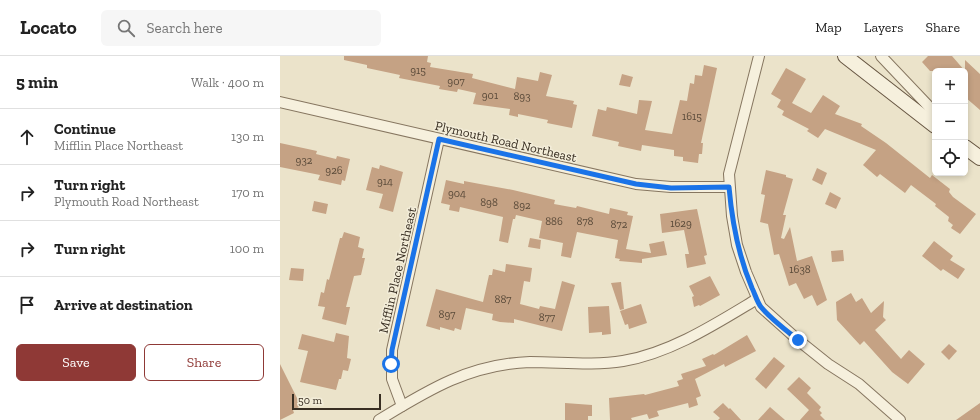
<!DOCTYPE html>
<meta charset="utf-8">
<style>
body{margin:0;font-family:"Zilla Slab",serif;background:#f6f6f6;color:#222}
.controls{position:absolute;right:12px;top:12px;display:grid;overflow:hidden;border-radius:6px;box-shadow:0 2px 6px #0003}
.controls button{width:36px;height:36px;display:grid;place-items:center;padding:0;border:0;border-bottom:1px solid #e0e0e0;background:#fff;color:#222;font:20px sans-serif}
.scale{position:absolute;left:12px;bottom:10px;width:89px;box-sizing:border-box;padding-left:4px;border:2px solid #382e22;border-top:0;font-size:11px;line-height:14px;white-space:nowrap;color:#382e22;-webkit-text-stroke:3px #f3edd9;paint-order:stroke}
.stop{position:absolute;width:12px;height:12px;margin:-9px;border:3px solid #1a73e8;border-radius:50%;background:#fff}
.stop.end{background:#1a73e8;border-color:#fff;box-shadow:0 1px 4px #0008}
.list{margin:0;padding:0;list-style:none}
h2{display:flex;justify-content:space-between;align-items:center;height:52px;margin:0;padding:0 16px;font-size:17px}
h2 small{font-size:13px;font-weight:400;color:#767676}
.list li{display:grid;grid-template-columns:26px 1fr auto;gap:12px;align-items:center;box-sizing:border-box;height:56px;padding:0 16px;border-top:1px solid #e0e0e0}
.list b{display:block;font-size:15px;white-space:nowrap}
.list p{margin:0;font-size:13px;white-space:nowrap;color:#767676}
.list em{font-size:13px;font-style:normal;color:#767676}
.actions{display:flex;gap:8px;padding:12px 16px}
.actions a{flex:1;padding:9px 0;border:1px solid #8f3936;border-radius:6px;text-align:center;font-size:14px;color:#8f3936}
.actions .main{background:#8f3936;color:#fff}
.icon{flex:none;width:22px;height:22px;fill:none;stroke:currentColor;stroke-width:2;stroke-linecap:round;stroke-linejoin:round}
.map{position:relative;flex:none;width:700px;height:364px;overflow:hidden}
header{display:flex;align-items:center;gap:24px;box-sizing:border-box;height:56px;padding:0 20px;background:#fff;border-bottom:1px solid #e0e0e0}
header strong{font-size:19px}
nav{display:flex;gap:22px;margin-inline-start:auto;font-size:14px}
.search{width:280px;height:36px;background:#f6f6f6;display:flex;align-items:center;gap:10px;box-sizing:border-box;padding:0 14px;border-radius:6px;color:#767676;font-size:15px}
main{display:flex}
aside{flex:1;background:#fff}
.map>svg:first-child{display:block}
</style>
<header>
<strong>Locato</strong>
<div class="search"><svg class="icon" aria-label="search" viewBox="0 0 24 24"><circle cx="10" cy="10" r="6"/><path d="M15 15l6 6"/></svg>Search here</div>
<nav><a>Map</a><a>Layers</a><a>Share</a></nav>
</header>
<main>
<aside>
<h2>5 min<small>Walk · 400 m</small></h2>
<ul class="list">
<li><svg class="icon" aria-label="ahead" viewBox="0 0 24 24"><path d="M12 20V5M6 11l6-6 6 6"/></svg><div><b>Continue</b><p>Mifflin Place Northeast</p></div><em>130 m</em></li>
<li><svg class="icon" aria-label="right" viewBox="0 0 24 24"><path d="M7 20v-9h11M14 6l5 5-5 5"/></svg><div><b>Turn right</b><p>Plymouth Road Northeast</p></div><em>170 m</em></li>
<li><svg class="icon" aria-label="right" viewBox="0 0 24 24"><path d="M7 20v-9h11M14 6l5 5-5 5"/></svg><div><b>Turn right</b></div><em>100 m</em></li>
<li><svg class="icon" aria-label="arrive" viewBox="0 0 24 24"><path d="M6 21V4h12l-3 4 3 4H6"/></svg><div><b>Arrive at destination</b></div></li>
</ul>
<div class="actions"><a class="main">Save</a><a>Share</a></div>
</aside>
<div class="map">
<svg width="700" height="364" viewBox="0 0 700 364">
<rect width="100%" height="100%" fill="#ebe3ca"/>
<g fill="#c5a284">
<polygon points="64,0 148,0 147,6 151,7 150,11 193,18 192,22 235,33 237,21 258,25 260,16 272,19 266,40 294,45 293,48 297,49 292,72 267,67 268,64 238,58 238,61 229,59 230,53 193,48 196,37 178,33 177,36 159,33 160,30 119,22 120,19 87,12 87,9 64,4"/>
<polygon points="648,0 672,0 685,15 685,4 700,18 700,54 685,41 685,15 650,15 642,6"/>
<polygon points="424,9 437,12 421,87 423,87 422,98 419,98 418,107 403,105 403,101 394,100 394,94 362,89 361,95 338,90 339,86 312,80 318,53 326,55 327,51 357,58 359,44 372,45 365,74 392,78 400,44 407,45 410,27 414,28 415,19 422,20"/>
<polygon points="506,12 526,23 512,47 531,57 543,39 560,50 555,58 582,68 581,70 606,87 650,122 652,119 670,133 669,136 673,141 696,158 680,178 671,172 673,169 668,165 669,161 655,150 656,148 631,129 625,137 600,118 597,121 583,109 596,94 545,73 538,82 527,75 529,73 502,59 504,55 497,51 501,44 491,38"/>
<polygon points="342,18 353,21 350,31 339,29"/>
<polygon points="0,87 37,95 36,98 56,103 57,100 70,103 65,125 62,124 61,129 38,124 40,119 0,111"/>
<polygon points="100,109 123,116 113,156 99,152 103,138 86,134 92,111 99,113"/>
<polygon points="537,112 547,117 542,129 532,124"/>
<polygon points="486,114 506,119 506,121 513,123 503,159 506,159 501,182 504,183 510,171 517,205 532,200 547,244 537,250 532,239 524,243 516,227 509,230 499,198 494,199 488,168 480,166 485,139 481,138"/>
<polygon points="166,124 184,128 184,125 200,128 233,134 275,144 274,148 296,152 297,150 329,158 330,152 348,156 347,159 353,160 346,193 371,197 369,188 384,185 387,199 362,203 362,207 339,205 340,203 335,202 338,184 297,176 291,202 281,200 283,187 259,182 262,165 236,159 235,163 233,163 228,187 219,185 223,161 180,151 179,156 169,154 170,149 161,147"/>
<polygon points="550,136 561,142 556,153 545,148"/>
<polygon points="34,145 48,148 46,158 32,155"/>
<polygon points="417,153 427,199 424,200 426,208 407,212 405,198 409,198 404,174 382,177 380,158"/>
<polygon points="64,176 80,181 78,191 84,193 82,202 85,202 81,219 74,220 66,251 70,251 66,269 42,263 45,251 38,250 41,236 44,237 47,223 49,224 60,182 62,182"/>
<polygon points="250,182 261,184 260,193 248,191"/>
<polygon points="654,185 673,200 670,204 685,213 678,223 663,213 661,215 642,200"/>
<polygon points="563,194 564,205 552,206 551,195"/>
<polygon points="226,208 252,212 250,226 244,225 240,248 259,253 260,250 275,253 282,225 295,229 282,275 234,263 234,267 220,266 212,264 213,258 186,252 181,274 175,272 174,275 160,271 160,274 146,270 156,233 203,246 209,219 212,219 213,213 225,216"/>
<polygon points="11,212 24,213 23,225 9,224"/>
<polygon points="430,220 440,239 420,250 419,249 414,251 412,241 414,240 409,230"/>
<polygon points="341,226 344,253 340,254 331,227"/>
<polygon points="571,237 576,246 582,242 591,257 604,245 603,261 606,264 595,274 621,303 629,294 645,308 628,328 612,316 584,285 580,289 557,264 556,246"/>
<polygon points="361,248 367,267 349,273 348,268 345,269 340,255"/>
<polygon points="329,250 331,278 322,279 322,276 309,277 308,251"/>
<polygon points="56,277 69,280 67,302 71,303 68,315 63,314 61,323 59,323 56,334 20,326 28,295 18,293 22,278 54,286"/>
<polygon points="467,279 476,295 445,311 444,308 415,323 421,340 416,342 418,349 409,352 408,347 377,355 379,360 369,363 367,358 351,362 352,364 330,364 329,342 364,338 365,339 399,330 397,325 403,323 401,318 426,310 422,303 433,298 434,299"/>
<polygon points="669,288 677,295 669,304 661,296"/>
<polygon points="494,301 505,310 486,333 475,323"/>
<polygon points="0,308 21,350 13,354 14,357 0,364"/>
<polygon points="519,321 531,332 527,337 541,351 539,354 542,357 540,359 545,364 520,364 529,354 507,333"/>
<polygon points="285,347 312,349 312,360 308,360 308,364 285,364"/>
<polygon points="443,347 449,353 450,352 461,364 438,364 440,362 433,356"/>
<polygon points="700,347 700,364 676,364"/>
<polygon points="490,351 505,364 478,364"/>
</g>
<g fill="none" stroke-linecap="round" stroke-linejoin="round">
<defs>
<g id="street">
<polyline points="479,0 449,118 452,160 457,189 466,216 481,251 518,284 548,308 579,328 620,364"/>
<polyline points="601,0 655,57"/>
<polyline points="0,46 356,128 391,131 449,131"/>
<polyline points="122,350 112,323 112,294 159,83"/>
<path d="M 99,364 C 148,334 190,308 250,306 C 281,306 313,310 343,305 C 391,297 437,267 477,243"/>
</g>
<g id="secondary">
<polyline points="565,0 655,70"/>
<polyline points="685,91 700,102"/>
</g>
</defs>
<use href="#street" stroke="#867660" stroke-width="12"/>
<use href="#secondary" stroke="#685743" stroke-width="16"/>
<use href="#street" stroke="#f6f0dd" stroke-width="10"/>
<use href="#secondary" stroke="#f6f0dd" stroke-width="14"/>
</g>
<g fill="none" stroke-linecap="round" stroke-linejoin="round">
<path stroke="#1a73e8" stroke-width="5" d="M 111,308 L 112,294 L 159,83 L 356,128 L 391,132 L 449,131 C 452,166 458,199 472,232 C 475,238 477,246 481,251 C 491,263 506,274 518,284"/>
</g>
<g text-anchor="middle" stroke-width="3" stroke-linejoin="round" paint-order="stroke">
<g font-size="11" fill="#5b4b3a">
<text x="138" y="18">915</text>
<text x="176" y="29">907</text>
<text x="210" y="43">901</text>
<text x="242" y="44">893</text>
<text x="412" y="64">1615</text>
<text x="24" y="108">932</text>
<text x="54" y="118">926</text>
<text x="105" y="129">914</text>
<text x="177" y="141">904</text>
<text x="209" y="150">898</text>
<text x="242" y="153">892</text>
<text x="274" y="169">886</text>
<text x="305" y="169">878</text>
<text x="401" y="171">1629</text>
<text x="339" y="172">872</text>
<text x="520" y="217">1638</text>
<text x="223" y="247">887</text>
<text x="167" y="262">897</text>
<text x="267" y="265">877</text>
</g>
<g font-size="13" fill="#382e22" stroke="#f3edd9">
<text transform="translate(226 85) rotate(13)" y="5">Plymouth Road Northeast</text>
<text transform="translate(117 214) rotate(-77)" y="5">Mifflin Place Northeast</text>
</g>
</g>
</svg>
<div class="controls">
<button>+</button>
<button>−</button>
<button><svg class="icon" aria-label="locate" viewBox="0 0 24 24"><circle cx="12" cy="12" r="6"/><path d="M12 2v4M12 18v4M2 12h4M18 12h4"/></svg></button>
</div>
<div class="scale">50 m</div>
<div class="stop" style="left:111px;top:308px"></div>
<div class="stop end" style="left:518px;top:284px"></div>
</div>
</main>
